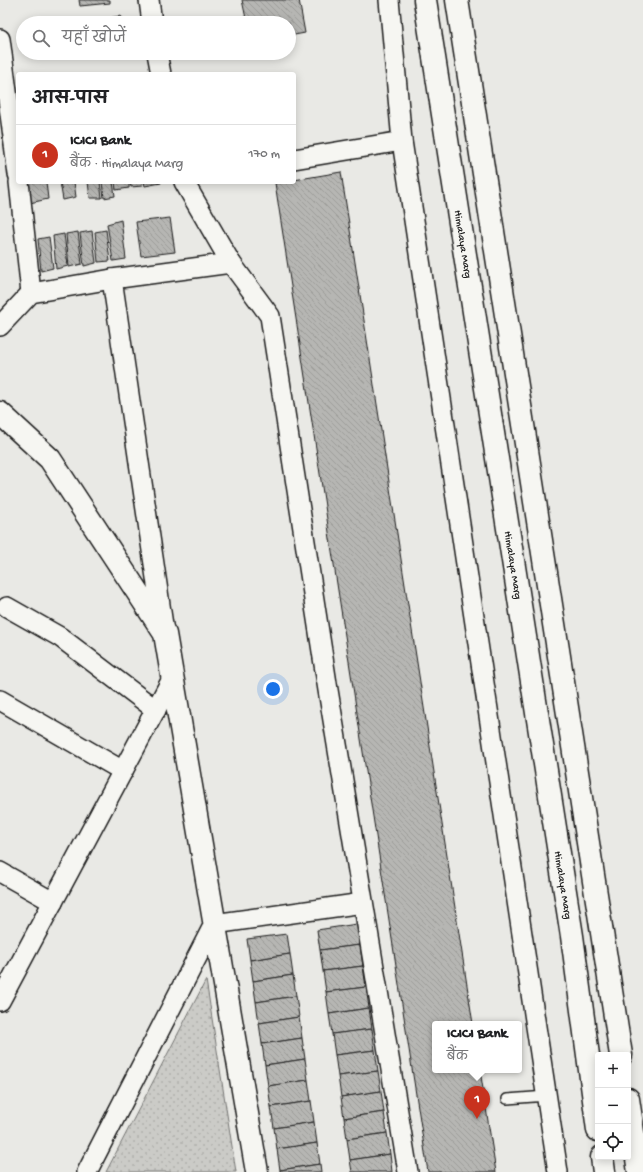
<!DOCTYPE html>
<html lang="hi">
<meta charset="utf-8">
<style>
body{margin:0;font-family:"Gochi Hand","Playpen Sans Deva",sans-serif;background:#f6f6f6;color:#202124}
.controls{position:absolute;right:12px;bottom:12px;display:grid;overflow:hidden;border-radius:4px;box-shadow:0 2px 10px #0003}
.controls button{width:36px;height:36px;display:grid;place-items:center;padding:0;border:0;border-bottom:1px solid #e0e0e0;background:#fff;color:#202124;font:20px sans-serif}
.you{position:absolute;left:273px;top:689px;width:14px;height:14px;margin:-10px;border:3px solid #fff;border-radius:50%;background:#1a73e8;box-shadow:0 0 0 6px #1a73e833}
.badge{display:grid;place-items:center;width:26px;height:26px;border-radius:50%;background:#c8321e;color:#fff;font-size:13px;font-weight:700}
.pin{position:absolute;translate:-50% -33px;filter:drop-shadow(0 1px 2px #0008)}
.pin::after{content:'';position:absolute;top:21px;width:14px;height:12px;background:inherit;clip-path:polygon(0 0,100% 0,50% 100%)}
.popup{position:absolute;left:432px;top:1021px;width:90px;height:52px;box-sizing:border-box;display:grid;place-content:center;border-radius:4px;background:#fff;filter:drop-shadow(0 1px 3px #0005);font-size:13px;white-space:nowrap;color:#757577}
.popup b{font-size:15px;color:#202124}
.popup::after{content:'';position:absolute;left:50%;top:100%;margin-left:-8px;border:8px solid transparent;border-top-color:#fff}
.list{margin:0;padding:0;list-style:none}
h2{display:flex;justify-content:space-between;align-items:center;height:52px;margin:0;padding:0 16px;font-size:17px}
h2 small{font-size:13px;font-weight:400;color:#757577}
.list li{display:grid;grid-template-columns:26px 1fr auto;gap:12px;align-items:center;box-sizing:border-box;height:60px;padding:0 16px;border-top:1px solid #e0e0e0}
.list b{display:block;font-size:15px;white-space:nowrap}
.list p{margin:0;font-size:13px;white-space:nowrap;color:#757577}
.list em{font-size:13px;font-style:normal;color:#757577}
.icon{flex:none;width:22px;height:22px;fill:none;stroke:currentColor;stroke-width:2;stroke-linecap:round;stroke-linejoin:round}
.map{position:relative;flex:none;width:643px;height:1172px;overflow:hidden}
.search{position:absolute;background:#fff;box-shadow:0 2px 10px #0003;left:16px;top:16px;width:280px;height:44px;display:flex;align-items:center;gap:10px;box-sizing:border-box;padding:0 14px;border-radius:22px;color:#757577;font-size:15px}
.panel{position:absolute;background:#fff;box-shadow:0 2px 10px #0003;left:16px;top:72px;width:280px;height:112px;border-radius:4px}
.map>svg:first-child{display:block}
</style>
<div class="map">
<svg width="643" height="1172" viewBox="0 0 643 1172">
<defs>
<pattern id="grass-dots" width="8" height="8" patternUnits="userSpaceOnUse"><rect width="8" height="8" fill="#cbcbc7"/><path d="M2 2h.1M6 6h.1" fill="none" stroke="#aeaeaa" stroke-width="1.8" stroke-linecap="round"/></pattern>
<pattern id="building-back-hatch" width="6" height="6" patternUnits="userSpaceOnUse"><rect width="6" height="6" fill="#b6b6b3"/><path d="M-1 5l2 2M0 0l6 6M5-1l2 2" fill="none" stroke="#9c9c99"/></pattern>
</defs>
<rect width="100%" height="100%" fill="#e9e9e5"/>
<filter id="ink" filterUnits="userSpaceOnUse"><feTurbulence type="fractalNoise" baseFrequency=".025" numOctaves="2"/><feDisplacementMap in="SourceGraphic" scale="8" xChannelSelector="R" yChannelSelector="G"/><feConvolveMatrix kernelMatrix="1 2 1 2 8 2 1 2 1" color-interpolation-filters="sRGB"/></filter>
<g filter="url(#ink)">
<polygon fill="url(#grass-dots)" stroke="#747472" points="206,980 236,1172 106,1172"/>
<g fill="url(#building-back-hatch)" stroke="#1c1c1c">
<polygon points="79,0 110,0 110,3 80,6"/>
<polygon points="242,0 299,0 305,33 289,36 289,23 247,23"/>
<polygon points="121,16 122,23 83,23 83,22"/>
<polygon points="341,172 473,1024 435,1024 435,1070 480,1070 496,1172 428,1172 275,183 294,182 294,180"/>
<polygon points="22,182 46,182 48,199 25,204"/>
<polygon points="60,182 74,182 76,197 63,200"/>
<polygon points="88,182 100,182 102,198 90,198"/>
<polygon points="102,182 113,182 115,196 104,198"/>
<polygon points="115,182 129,182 129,188 116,190"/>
<polygon points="130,182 142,182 142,186 131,187"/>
<polygon points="144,182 161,182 161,183 145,186"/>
<polygon points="170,218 175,252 141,256 136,222"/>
<polygon points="121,220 126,259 113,261 107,224"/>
<polygon points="106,230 110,261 98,262 95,232"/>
<polygon points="92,231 96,263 84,266 80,233"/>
<polygon points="78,232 82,264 69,267 66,234"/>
<polygon points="64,234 68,266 56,269 53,236"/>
<polygon points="49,237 53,268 41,271 38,239"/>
<polygon points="357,924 360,945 320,950 317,930"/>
<polygon points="287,934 290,954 250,960 247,939"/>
<polygon points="360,945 363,966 323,971 320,950"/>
<polygon points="290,954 293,975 253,981 250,960"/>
<polygon points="363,966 366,987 326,992 323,971"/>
<polygon points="293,975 296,996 256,1002 253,981"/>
<polygon points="366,987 369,1008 329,1014 326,992"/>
<polygon points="296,996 299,1017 259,1023 256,1002"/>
<polygon points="369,1008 372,1029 332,1034 329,1014"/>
<polygon points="299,1017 302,1038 262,1044 259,1023"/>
<polygon points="372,1029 375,1050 335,1055 332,1034"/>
<polygon points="302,1038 305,1059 265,1065 262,1044"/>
<polygon points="375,1050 378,1071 338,1076 335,1055"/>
<polygon points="305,1059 308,1080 268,1086 265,1065"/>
<polygon points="378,1071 381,1091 341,1097 338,1076"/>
<polygon points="308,1080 311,1101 271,1107 268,1086"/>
<polygon points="381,1091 384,1112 344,1118 341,1097"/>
<polygon points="311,1101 314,1122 274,1128 271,1107"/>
<polygon points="384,1112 387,1133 347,1139 344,1118"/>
<polygon points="314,1122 317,1143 277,1149 274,1128"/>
<polygon points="387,1133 390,1154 350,1160 347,1139"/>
<polygon points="317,1143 320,1164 280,1170 277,1149"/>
<polygon points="390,1154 392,1172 352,1172 350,1160"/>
<polygon points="320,1164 321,1172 280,1172 280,1170"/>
</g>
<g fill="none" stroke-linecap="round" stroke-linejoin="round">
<defs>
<polyline id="lane" points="507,1099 547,1096"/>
<g id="street">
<polyline points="149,0 152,23"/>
<polyline points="389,0 402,141 558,1172"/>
<polyline points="0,39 18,174"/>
<polyline points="157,53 161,74"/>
<polyline points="294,159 402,141"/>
<polyline points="19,182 31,293"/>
<polyline points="184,182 231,263 270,316 328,690 408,1172"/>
<polyline points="112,279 164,632"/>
<polyline points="0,326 31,293 112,279 231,263"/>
<polyline points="7,607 60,637 156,710"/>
<polyline points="0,700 123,771"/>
<polyline points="0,872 53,902"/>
<polyline points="0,1001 172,679"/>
<polyline points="87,1172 214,924 363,903"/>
</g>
<g id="secondary">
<polyline points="425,0 572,936 598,1130"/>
<polyline points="457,0 621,1055"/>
<polyline points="0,413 50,459 165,634 257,1172"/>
<polyline points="628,1099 639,1172"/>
<polyline points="602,1157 604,1172"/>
</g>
</defs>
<use href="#lane" stroke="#1c1c1c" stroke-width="12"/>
<use href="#street" stroke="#1c1c1c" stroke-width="22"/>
<use href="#secondary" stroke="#1c1c1c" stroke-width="25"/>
<use href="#lane" stroke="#f6f6f2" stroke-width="9"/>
<use href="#street" stroke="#f6f6f2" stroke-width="19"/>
<use href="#secondary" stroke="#f6f6f2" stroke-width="22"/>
</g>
</g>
<g text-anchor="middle" stroke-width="3.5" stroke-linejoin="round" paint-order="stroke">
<g font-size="11" fill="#1c1c1c" stroke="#f6f6f2">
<text transform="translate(464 244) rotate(81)" y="4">Himalaya Marg</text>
<text transform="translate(514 565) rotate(81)" y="4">Himalaya Marg</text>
<text transform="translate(564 885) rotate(81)" y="4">Himalaya Marg</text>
</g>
</g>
</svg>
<div class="controls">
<button>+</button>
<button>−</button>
<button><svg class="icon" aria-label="locate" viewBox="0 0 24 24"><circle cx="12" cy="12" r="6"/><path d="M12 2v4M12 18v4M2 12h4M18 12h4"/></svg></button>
</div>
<div class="you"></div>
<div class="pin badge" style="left:477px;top:1119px">1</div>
<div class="popup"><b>ICICI Bank</b>बैंक</div>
<div class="search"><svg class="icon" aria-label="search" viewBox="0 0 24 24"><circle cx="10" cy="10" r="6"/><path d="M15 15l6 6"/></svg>यहाँ खोजें</div>
<section class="panel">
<h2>आस-पास<small></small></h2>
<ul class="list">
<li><span class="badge">1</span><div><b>ICICI Bank</b><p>बैंक · Himalaya Marg</p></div><em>170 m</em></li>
</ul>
</section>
</div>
